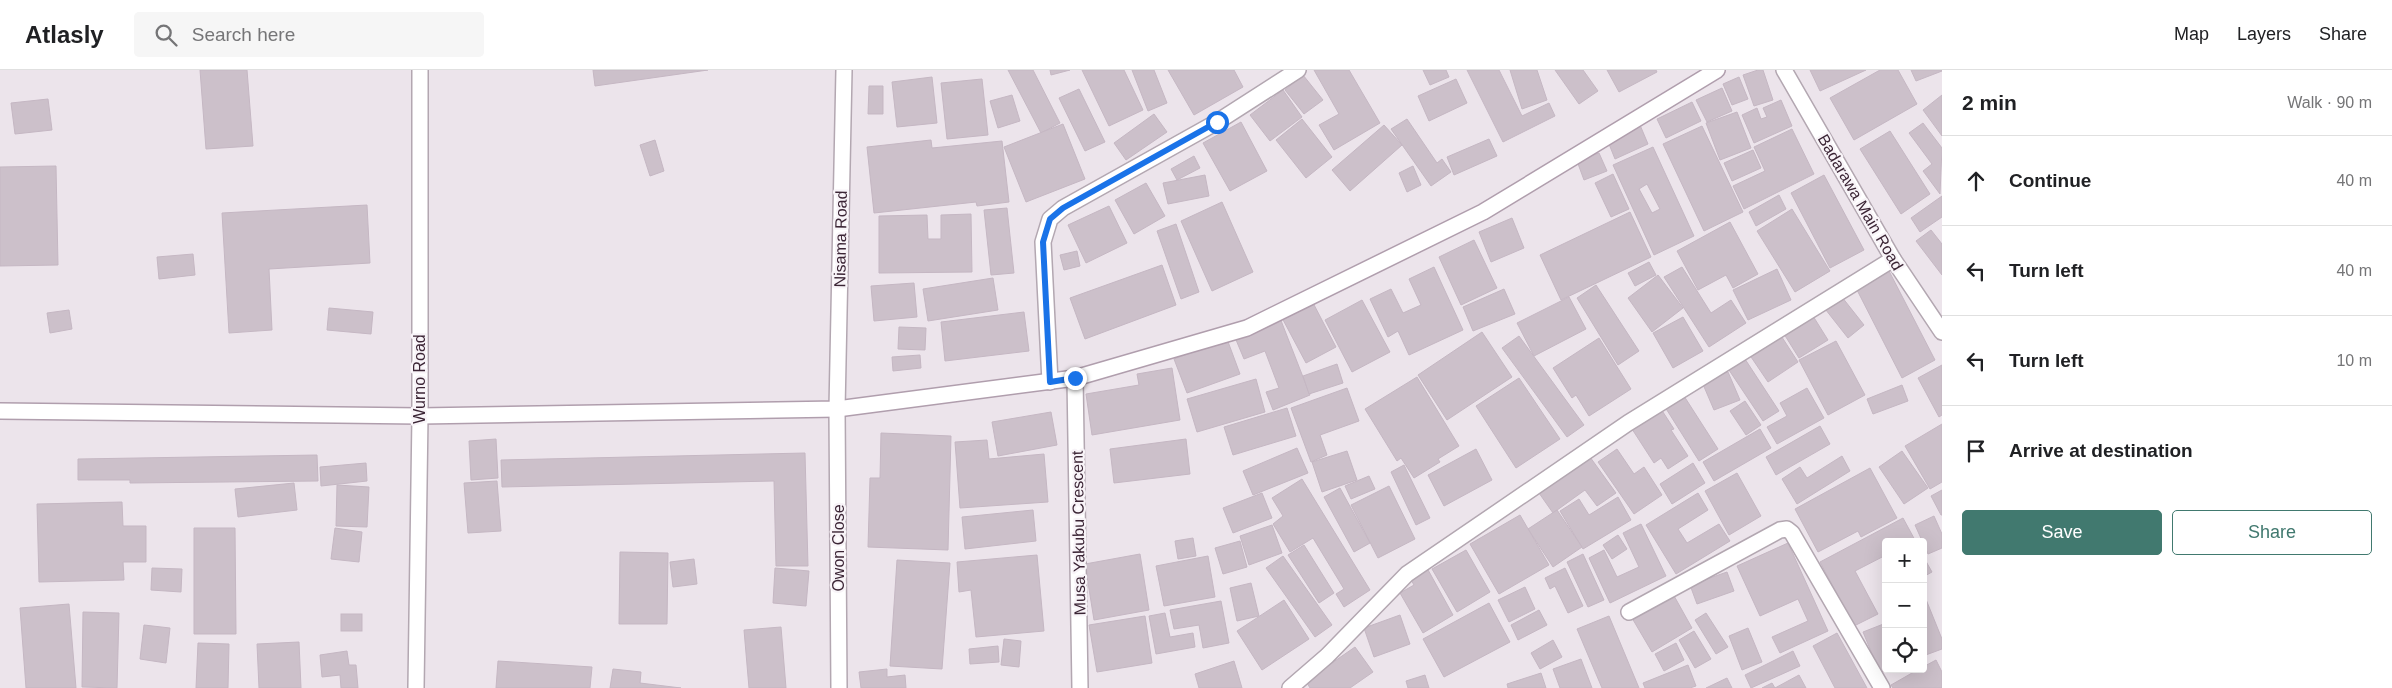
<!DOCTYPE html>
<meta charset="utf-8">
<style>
body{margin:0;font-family:Helvetica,sans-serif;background:#f6f6f6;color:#202124}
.controls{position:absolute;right:15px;bottom:15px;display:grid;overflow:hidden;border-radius:5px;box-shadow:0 5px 20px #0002}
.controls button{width:45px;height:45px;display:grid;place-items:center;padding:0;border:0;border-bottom:1px solid #e0e0e0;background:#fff;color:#202124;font:25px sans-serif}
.stop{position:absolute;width:15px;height:15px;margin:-11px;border:4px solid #1a73e8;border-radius:50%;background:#fff}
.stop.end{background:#1a73e8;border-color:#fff;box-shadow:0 1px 5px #0008}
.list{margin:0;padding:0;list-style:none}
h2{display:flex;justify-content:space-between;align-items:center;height:65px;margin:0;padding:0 20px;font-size:21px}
h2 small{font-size:16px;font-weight:400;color:#757577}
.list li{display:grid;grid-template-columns:32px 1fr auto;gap:15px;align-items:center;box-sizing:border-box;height:90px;padding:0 20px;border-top:1px solid #e0e0e0}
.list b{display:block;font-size:19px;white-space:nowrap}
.list em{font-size:16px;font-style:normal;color:#757577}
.actions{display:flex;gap:10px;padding:15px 20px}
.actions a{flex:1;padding:11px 0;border:1px solid #41796f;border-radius:5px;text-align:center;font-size:18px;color:#41796f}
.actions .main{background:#41796f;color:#fff}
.icon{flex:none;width:28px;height:28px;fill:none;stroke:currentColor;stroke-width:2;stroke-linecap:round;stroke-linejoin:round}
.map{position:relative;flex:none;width:1942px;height:618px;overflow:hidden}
header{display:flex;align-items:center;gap:30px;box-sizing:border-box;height:70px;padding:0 25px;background:#fff;border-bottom:1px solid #e0e0e0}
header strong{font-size:24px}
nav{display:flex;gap:28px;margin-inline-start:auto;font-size:18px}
.search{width:350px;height:45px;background:#f6f6f6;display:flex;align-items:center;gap:12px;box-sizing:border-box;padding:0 18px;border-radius:5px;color:#757577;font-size:19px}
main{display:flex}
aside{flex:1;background:#fff}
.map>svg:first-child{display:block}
</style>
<header>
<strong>Atlasly</strong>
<div class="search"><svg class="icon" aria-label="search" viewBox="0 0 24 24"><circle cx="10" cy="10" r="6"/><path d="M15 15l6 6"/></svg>Search here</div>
<nav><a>Map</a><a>Layers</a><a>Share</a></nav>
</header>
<main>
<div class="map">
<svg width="1942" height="618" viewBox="0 0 1942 618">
<rect width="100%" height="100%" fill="#ece4eb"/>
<g fill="#ccc0ca" stroke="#c5b7c3" fill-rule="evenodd">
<polygon points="200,0 247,0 253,76 206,79"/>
<polygon points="593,0 708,0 595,16"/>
<polygon points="1008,0 1033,0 1060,53 1041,63"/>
<polygon points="1050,0 1070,0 1051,5"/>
<polygon points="1082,0 1124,0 1143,40 1109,56"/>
<polygon points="1132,0 1154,0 1167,33 1148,41"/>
<polygon points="1168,0 1234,0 1243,17 1194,45"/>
<polygon points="1314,0 1349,0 1380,53 1334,80 1319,55 1339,44"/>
<polygon points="1423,0 1446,0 1449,7 1430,15"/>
<polygon points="1467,0 1499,0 1522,46 1549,33 1555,46 1503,72"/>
<polygon points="1510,0 1537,0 1547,30 1522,39"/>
<polygon points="1555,0 1583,0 1598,21 1579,34"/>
<polygon points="1607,0 1656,0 1657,2 1619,22"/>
<polygon points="1758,0 1763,0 1773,30 1754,36 1743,5"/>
<polygon points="1810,0 1866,0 1820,21"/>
<polygon points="1880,0 1898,0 1917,34 1854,70 1830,28"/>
<polygon points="1911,0 1942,0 1942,1 1916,11"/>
<polygon points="1303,5 1323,30 1304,44 1285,20"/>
<polygon points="932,7 937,53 897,57 892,12"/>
<polygon points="1739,7 1748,29 1732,35 1723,14"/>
<polygon points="982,9 988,65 947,69 941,13"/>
<polygon points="1456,9 1467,33 1429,51 1418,26"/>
<polygon points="869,16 883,16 883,44 868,44"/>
<polygon points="1722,18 1732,41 1707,52 1696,30"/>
<polygon points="1079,19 1105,72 1085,81 1059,28"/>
<polygon points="1283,20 1302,47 1270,71 1250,45"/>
<polygon points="1012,25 1020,51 998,58 990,31"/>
<polygon points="1942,25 1942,66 1923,40"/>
<polygon points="48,29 52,60 15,64 11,33"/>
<polygon points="1781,30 1792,56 1754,73 1742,45 1757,38 1761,49 1767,47 1763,38"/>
<polygon points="1692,32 1701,51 1666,68 1657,49"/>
<polygon points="1737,42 1751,78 1720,90 1706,53"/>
<polygon points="1154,44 1167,62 1126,90 1114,73"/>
<polygon points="1302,49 1332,87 1306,108 1276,70"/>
<polygon points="1407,49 1437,93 1442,89 1451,102 1431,116 1391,59"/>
<polygon points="1241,52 1267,101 1230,121 1203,73"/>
<polygon points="1923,53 1942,78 1940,124 1923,101 1932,94 1909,63"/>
<polygon points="1063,54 1085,109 1026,132 1004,77"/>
<polygon points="1384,55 1402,75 1350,121 1332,100"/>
<polygon points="1640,55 1648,74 1615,89 1607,69"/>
<polygon points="1702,56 1743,142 1704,161 1663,74"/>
<polygon points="1792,59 1814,104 1744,139 1733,116 1765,101 1754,77"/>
<polygon points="1890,61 1930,124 1901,144 1860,79"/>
<polygon points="1489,69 1497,86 1454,105 1447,87"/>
<polygon points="655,70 664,101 650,106 640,75"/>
<polygon points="931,70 932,78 1002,71 1009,132 977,136 976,132 874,143 867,77"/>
<path d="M 1653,77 L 1694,166 L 1654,185 L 1613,95 ZM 1647,114 L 1660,139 L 1652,143 L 1639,119 Z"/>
<polygon points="1753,80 1761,98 1732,111 1724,93"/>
<polygon points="1599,83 1607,101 1584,110 1577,91"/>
<polygon points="1194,86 1200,98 1177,110 1171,99"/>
<polygon points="56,96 58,195 0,196 0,97"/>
<polygon points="1413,96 1421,115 1407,122 1399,103"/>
<polygon points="1613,104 1629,139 1611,147 1595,113"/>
<polygon points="1205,105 1209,126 1168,134 1163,113"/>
<polygon points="1824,105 1864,180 1830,198 1791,123"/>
<polygon points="1146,113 1165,146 1134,164 1115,130"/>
<polygon points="1779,125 1786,139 1756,156 1749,142"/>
<polygon points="1942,126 1942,147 1920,162 1911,148"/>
<polygon points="1222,132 1253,202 1212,221 1181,151"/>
<polygon points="367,135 370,193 269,199 272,260 229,263 222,143"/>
<polygon points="1109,136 1127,173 1086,193 1068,155"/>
<polygon points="1007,138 1014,203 991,205 984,140"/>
<polygon points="1792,139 1830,201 1795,222 1757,161"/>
<polygon points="1630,142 1651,187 1561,230 1540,185"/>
<polygon points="971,144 972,202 879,203 879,146 927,145 928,169 941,169 941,145"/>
<polygon points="1512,148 1524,178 1491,192 1479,162"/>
<polygon points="1730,152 1758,204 1733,218 1726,205 1698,220 1677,181"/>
<polygon points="1176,154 1199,222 1181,229 1157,161"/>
<polygon points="1931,160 1942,174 1942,205 1916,171"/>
<polygon points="1474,170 1497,218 1461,235 1439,187"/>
<polygon points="1077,181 1080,196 1064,200 1060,185"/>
<polygon points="193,184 195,205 159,209 157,187"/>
<polygon points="1649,192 1656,205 1635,216 1628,203"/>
<polygon points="1162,195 1176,235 1085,269 1070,228"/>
<polygon points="1434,197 1463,260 1409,285 1398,261 1388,267 1370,229 1391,219 1403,243 1421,235 1409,209"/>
<polygon points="1682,197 1711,243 1731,230 1746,253 1709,277 1664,207"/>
<polygon points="1777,199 1791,230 1748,250 1733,220"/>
<polygon points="1889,201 1935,290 1902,308 1856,218"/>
<polygon points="1658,205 1683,238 1652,262 1628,228"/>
<polygon points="993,208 998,240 928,251 923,219"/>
<polygon points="914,213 917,247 874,251 871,216"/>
<polygon points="1596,215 1639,281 1618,295 1577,228"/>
<polygon points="1504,219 1515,244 1473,261 1463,237"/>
<polygon points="1838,222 1864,255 1848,268 1822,235"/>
<polygon points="1569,227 1586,259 1534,286 1517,253"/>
<polygon points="1311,229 1336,277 1306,293 1281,246"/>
<polygon points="1362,230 1390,282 1352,302 1325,250"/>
<polygon points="329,238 373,242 371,264 327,260"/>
<polygon points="69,240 72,259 50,263 47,243"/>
<polygon points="1024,242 1029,281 945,291 941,252"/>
<polygon points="1813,246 1828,270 1799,288 1784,264"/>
<polygon points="1683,247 1703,281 1673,298 1653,263"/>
<polygon points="1280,248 1310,325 1273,340 1266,322 1279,318 1265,281 1244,289 1234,265"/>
<polygon points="899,257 926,258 925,280 898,279"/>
<polygon points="1778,261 1798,292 1768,312 1747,281"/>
<polygon points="1482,262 1512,307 1447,350 1418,305"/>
<polygon points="1519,266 1584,355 1567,367 1502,278"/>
<polygon points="1599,268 1631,319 1589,346 1576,325 1572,328 1553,298"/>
<polygon points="1227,269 1240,304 1187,323 1174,289"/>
<polygon points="1836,271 1865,325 1828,345 1799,290"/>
<polygon points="920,285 921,298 893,301 892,287"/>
<polygon points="1743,286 1779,341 1763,351 1727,297"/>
<polygon points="1337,294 1343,313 1309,324 1303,306"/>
<polygon points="1942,295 1942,345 1939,347 1918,308"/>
<polygon points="1172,298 1180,350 1092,365 1086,324 1139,315 1137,304"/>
<polygon points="1728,302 1740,330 1714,340 1702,312"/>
<polygon points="1417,307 1459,376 1438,389 1440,392 1414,408 1401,388 1397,391 1365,339"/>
<polygon points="1519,308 1560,369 1516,398 1476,336"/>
<polygon points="1256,309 1265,342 1197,362 1187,329"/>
<polygon points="1902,315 1908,331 1873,344 1867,329"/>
<polygon points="1347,318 1359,351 1320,365 1327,385 1311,392 1291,338"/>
<polygon points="1807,318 1824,348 1777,374 1767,357 1787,346 1780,333"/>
<polygon points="1684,326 1718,379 1699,391 1665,337"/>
<polygon points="1745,331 1761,355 1746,365 1730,341"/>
<polygon points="1287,338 1296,366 1233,385 1224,357"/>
<polygon points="1661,339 1674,359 1671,360 1688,386 1668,399 1661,388 1654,393 1632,359"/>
<polygon points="1051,342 1057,375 998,386 992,352"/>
<polygon points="1942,354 1942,412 1930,419 1905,376"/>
<polygon points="1820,356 1830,374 1776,405 1766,387"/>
<polygon points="1760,359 1771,378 1714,411 1703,392"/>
<polygon points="881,363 951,366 948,480 868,477 870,408 880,408"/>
<polygon points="496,369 498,408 471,410 469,371"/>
<polygon points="1186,369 1190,404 1114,413 1110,379"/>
<polygon points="987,370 989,389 1044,384 1048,432 960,438 955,372"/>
<polygon points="1297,378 1308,403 1253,425 1243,401"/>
<polygon points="1476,379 1492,410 1444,436 1428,405"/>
<polygon points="1617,379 1634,404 1644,397 1662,425 1634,444 1598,392"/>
<polygon points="1347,381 1357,410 1322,422 1312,392"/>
<polygon points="1902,381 1928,418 1904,434 1879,397"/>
<polygon points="805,383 808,496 776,496 774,411 502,417 501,390"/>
<polygon points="317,385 318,411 130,413 130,410 78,410 78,389"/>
<polygon points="1842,386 1850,401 1797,434 1782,409 1800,397 1807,408"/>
<polygon points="1590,387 1616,423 1597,436 1585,420 1553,443 1539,423"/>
<polygon points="366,393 367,411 321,416 320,397"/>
<polygon points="1693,393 1705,413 1672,434 1660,414"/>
<polygon points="1404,395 1430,448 1416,455 1391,402"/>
<polygon points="1870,398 1897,448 1861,467 1858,461 1818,482 1795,439"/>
<polygon points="1737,403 1761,446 1729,465 1705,421"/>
<polygon points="1369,406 1375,419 1351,429 1345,416"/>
<polygon points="1302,409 1370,520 1344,537 1336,524 1344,519 1313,468 1290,482 1273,454 1283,446 1272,428"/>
<polygon points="497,411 501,461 468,463 464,413"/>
<polygon points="294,413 297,440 238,447 235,419"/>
<polygon points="337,415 369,417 367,457 336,456"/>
<polygon points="1389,416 1415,469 1378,488 1351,435"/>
<polygon points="1340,418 1370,473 1354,482 1324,427"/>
<polygon points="1942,420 1942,445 1941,445 1931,426"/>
<polygon points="1262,423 1272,448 1233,463 1223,438"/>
<polygon points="1698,423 1708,440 1678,459 1687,473 1719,454 1730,471 1676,504 1646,455"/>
<polygon points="1618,427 1631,450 1583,479 1560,441 1579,429 1589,445"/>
<polygon points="122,432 123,456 146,456 146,492 123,492 124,510 39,512 37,434"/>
<polygon points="1033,440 1036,471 965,479 962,447"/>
<polygon points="1557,440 1582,477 1553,497 1528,459"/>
<polygon points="1520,445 1549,495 1499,524 1470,474"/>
<polygon points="1934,446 1942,464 1942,478 1928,484 1915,455"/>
<polygon points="1903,448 1916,472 1886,472 1886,485 1855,501 1878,544 1854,556 1820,492"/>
<polygon points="1641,454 1666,506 1610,533 1589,488 1604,480 1617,507 1639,497 1623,463"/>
<polygon points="1272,455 1282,483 1249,495 1240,466"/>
<polygon points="194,458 235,458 236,564 194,564"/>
<polygon points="335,458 362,462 359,492 331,489"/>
<polygon points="1618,465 1627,479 1612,489 1603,475"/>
<polygon points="1193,468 1196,486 1178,489 1175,471"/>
<polygon points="1240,471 1247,497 1223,504 1215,478"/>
<polygon points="1788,473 1828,561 1780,583 1772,567 1808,551 1798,529 1760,546 1737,496"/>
<polygon points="1304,475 1334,523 1319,533 1288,485"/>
<polygon points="1466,480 1490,522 1457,542 1432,499"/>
<polygon points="620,482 668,483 667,554 619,554"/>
<polygon points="1140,484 1149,540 1094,550 1085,494"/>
<polygon points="1583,484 1604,530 1588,537 1567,492"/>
<polygon points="1037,485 1044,561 976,567 971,520 959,522 957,492"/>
<polygon points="1208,486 1215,527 1164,536 1156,496"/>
<polygon points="1283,486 1332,555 1315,567 1266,498"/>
<polygon points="1923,486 1932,502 1923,507"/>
<polygon points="694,489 697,514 673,517 670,492"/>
<polygon points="897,490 950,493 942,599 890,596"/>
<polygon points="152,498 182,499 181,522 151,520"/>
<polygon points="775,498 809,501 806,536 773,533"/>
<polygon points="1427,498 1453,545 1423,563 1400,523 1414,515 1410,508"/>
<polygon points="1565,498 1583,536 1568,543 1555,516 1550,519 1545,508"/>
<polygon points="1727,502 1734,521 1697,534 1690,515"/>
<polygon points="1251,513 1259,546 1237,551 1230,518"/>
<polygon points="1525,517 1535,539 1509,552 1498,530"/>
<polygon points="1923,522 1942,569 1942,579 1923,586"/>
<polygon points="1673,524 1692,558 1652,582 1632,548"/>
<polygon points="1284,530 1309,569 1262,600 1237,561"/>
<polygon points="1221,531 1229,573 1203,578 1199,555 1174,559 1170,540"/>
<polygon points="1489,533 1510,572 1444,607 1423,569"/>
<polygon points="69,534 76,618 26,618 20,538"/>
<polygon points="1539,540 1547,555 1518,570 1511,555"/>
<polygon points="83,542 119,543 117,618 82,617"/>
<polygon points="1165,543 1170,567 1193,563 1195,577 1156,584 1149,546"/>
<polygon points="1706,543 1728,577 1716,584 1695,550"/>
<rect x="341" y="544" width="21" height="17"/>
<polygon points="1400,545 1410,574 1374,587 1364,558"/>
<polygon points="1145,546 1152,593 1097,602 1089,555"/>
<polygon points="1609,546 1639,618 1602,618 1577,559"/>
<polygon points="1886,553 1886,599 1889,599 1880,603 1863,562"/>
<polygon points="144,555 170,558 166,593 140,589"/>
<polygon points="781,557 786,618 749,618 744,560"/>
<polygon points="1748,558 1762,592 1742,600 1729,566"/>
<polygon points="1694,561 1711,589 1695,598 1679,570"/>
<polygon points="1837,563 1867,618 1835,618 1813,576"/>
<polygon points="1004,569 1021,571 1019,597 1001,595"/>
<polygon points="1553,570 1562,587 1540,599 1531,583"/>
<polygon points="299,572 301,618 259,618 257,574"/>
<polygon points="198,573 229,574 228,618 196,618"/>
<polygon points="1676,573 1684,590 1664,601 1655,584"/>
<polygon points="998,576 999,592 970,594 969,579"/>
<polygon points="1355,577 1373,602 1350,618 1310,618 1306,611"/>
<polygon points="347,581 349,595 356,595 358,618 341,618 340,605 322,607 320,585"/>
<polygon points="1793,581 1800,596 1751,618 1745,605"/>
<polygon points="1581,589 1592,618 1560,618 1553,599"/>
<polygon points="1936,590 1942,602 1942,618 1893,618 1891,615 1919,599 1923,599 1923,597"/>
<polygon points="498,591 592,597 590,618 496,618"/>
<polygon points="1234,591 1242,618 1199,618 1195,604"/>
<polygon points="1688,595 1696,616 1690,618 1645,618 1643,613"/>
<polygon points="613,599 641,602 640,613 681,618 610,618"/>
<polygon points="887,599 887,607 905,605 906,618 861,618 859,602"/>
<polygon points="1541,603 1546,618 1508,618 1507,614"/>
<polygon points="1425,605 1429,618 1408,618 1406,611"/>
<polygon points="1799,605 1806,618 1762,618 1772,613 1775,618"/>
<polygon points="1727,608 1732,618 1706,618"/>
</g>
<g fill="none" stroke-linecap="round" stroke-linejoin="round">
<defs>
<g id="street">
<polyline points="1784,0 1893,189 1942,262"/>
<polyline points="1075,308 1080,618"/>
<polyline points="1050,312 1043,172 1050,149 1063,138 1217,52 1298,0"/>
<polyline points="1629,542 1780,460 1787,459 1792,463 1882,618"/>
<polyline points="416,618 420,346 420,0"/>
<polyline points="839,618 837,339 844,0"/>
<polyline points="1290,618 1327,586 1407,504 1628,353 1893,189"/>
</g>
<polyline id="secondary" points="0,341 420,346 837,339 1075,308 1247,258 1483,142 1717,0"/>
</defs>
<use href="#street" stroke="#b3a7b1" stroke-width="18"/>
<use href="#secondary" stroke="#b09ead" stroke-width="18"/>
<use href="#street" stroke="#fff" stroke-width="15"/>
<use href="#secondary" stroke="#fff" stroke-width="15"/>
</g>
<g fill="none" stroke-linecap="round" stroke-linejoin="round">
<polyline stroke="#1a73e8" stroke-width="6" points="1075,308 1050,312 1043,172 1050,149 1063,138 1217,52"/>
</g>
<g text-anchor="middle" stroke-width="4.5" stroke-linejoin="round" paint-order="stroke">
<g font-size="16" fill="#3b2535" stroke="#f8f4f8">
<text transform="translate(1861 132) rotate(60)" y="6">Badarawa Main Road</text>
<text transform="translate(840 169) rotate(-89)" y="6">Nisama Road</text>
<text transform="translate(419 309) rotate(-90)" y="6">Wurno Road</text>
<text transform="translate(1078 463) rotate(-91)" y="6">Musa Yakubu Crescent</text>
<text transform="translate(838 478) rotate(-90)" y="6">Owon Close</text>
</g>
</g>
</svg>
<div class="controls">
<button>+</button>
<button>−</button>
<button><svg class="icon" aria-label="locate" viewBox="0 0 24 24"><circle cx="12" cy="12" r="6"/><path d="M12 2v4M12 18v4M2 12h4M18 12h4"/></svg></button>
</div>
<div class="stop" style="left:1217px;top:52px"></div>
<div class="stop end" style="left:1075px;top:308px"></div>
</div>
<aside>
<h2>2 min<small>Walk · 90 m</small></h2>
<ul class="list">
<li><svg class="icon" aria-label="ahead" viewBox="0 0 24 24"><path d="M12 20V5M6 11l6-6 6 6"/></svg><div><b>Continue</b></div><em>40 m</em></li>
<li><svg class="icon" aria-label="left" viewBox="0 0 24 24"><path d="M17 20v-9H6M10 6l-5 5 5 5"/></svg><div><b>Turn left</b></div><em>40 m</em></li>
<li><svg class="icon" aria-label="left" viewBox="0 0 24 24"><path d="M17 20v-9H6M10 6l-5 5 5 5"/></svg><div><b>Turn left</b></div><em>10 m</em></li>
<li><svg class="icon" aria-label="arrive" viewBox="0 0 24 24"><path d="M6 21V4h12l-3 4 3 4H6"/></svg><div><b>Arrive at destination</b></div></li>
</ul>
<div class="actions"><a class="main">Save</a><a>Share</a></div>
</aside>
</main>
